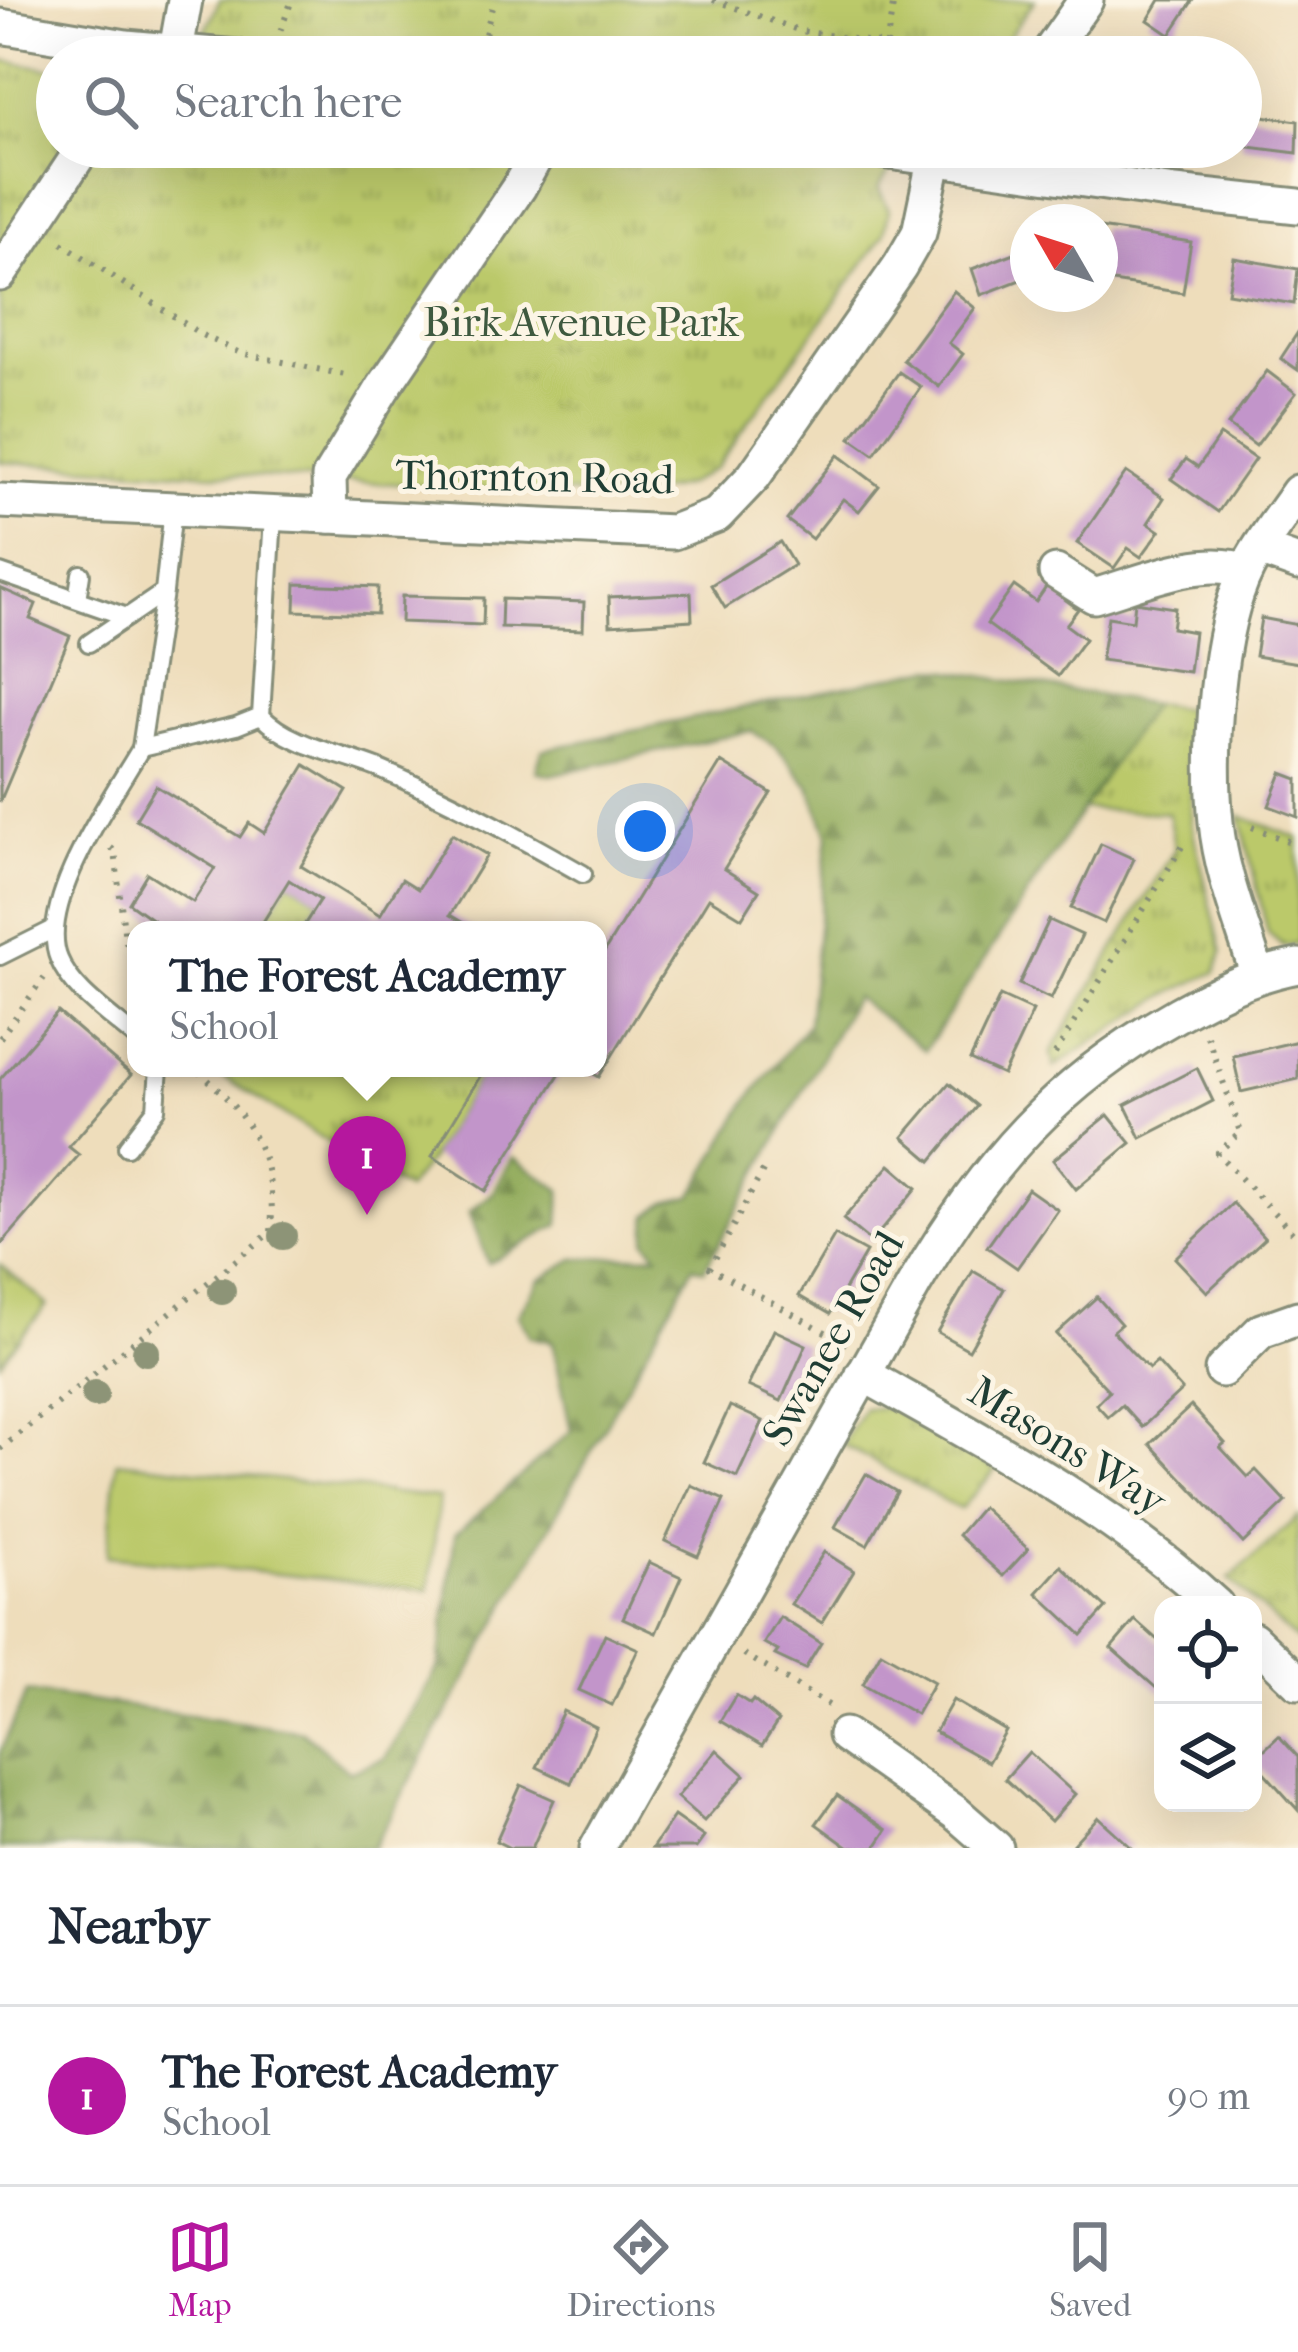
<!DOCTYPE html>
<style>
body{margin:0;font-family:"IM FELL French Canon",serif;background:#f2f2f3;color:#1f2937}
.controls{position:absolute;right:36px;bottom:36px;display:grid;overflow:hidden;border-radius:24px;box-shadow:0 12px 48px #0002}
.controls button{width:108px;height:108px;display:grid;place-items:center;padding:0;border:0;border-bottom:3px solid #e0e1e3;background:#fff;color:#1f2937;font:60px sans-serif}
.compass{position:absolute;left:1010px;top:204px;width:108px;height:108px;border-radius:50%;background:#fff;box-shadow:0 12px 48px #0002;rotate:309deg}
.you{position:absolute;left:645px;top:831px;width:42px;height:42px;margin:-30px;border:9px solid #fff;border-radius:50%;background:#1a73e8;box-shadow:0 0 0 18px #1a73e833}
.badge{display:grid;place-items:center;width:78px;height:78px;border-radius:50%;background:#b5179e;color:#fff;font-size:39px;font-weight:700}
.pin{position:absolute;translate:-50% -99px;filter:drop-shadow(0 3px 6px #0008)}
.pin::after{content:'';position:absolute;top:63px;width:42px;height:36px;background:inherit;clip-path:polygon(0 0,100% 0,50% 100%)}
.popup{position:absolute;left:127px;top:921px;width:480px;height:156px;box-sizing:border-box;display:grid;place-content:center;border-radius:24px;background:#fff;filter:drop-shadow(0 3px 9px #0005);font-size:39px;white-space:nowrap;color:#747a83}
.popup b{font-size:45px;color:#1f2937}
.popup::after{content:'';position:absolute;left:50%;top:100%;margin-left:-24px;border:24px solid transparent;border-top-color:#fff}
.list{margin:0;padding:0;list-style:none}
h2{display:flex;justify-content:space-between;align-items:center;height:156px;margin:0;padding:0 48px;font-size:51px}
h2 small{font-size:39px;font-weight:400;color:#747a83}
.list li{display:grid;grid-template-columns:78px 1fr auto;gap:36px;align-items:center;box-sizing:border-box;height:180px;padding:0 48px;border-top:3px solid #e0e1e3}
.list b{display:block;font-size:45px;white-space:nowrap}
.list p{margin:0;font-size:39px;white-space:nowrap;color:#747a83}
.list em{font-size:39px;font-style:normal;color:#747a83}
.icon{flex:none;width:66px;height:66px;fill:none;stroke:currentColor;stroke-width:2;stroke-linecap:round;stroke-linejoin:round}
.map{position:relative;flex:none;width:1298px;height:1848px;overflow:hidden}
.search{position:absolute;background:#fff;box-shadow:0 12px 48px #0002;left:36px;right:36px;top:36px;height:132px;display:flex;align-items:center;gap:30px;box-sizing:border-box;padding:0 42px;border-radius:66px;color:#747a83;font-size:45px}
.sheet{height:336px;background:#fff}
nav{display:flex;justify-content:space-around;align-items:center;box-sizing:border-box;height:168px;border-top:3px solid #e0e1e3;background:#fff;font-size:33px;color:#747a83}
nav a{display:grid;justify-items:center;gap:6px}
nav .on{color:#b5179e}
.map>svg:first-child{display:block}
</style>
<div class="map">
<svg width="1298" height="1848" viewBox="0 0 1298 1848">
<defs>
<pattern id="grass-tufts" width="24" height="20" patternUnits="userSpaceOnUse" patternTransform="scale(3)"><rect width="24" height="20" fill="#bbc96b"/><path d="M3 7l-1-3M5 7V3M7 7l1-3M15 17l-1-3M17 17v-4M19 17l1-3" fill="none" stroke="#97a459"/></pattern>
<pattern id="forest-firs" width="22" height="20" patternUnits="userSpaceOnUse" patternTransform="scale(3)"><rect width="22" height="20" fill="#94ad5f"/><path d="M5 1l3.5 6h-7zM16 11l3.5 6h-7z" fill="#788e4f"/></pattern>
</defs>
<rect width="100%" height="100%" fill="#fcf5e5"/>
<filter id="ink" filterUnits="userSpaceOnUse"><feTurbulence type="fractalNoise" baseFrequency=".00833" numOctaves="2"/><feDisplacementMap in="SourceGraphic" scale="24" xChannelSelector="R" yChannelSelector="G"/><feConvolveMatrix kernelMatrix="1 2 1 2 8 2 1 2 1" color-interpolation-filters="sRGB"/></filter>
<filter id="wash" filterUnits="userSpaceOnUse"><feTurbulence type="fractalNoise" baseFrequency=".004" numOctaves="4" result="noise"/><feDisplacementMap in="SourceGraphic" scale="48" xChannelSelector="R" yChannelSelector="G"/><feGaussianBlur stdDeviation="2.7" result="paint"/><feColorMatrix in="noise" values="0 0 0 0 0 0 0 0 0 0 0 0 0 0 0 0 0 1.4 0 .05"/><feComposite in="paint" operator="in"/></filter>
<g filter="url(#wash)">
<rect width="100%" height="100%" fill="#edb"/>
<g fill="url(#grass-tufts)" stroke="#6d8350" stroke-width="3">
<polygon points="220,0 1035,0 994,57 193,57"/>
<polygon points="0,60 57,70 57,147 906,147 878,188 889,210 884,235 715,468 686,485 634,497 0,462"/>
<polygon points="1152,704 1192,710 1191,823 1222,953 1216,972 1166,995 1054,1067 1051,1053 1175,849 1168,813 1083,809"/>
<polygon points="1240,816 1298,838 1298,943 1283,946 1268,933"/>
<polygon points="289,880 320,900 301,930 258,930"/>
<polygon points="209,1068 485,1068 432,1156 406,1190"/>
<polygon points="0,1264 47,1305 0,1362"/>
<polygon points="864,1408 890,1408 996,1470 960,1509 842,1444"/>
<polygon points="1298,1517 1298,1642 1229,1579"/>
</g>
<g fill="url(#forest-firs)" stroke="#5a754a" stroke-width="3">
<polygon points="932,668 1152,704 925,1050 855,997 704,1270 693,1266 373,1848 0,1848 0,1752 27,1692 302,1731 349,1772 385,1758 439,1667 455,1535 571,1431 553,1342 530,1337 518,1315 539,1280 574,1259 658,1255 646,1241 648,1216 666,1202 692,1196 748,1100 808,1024 828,835 810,787 776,746 751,731 550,775 536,771 542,750"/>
<polygon points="513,1157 561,1190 559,1225 488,1263 469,1212 492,1194"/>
</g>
<polygon fill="#bbc96b" stroke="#6d8350" stroke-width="3" points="117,1461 439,1498 429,1590 107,1556"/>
<g id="blocks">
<g fill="#c295ca">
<polygon points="1160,0 1193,0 1170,35 1148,20"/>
<polygon points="1241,113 1298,121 1297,153 1241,146"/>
<polygon points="1100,228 1191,242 1183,293 1100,280"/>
<polygon points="1028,248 1028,277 981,295 972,269"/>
<polygon points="1234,258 1298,269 1294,304 1228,293"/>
<polygon points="954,291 975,308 949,343 963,354 939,387 903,360"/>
<polygon points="1298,332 1298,370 1281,358"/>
<polygon points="1267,371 1296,393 1256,446 1228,425"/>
<polygon points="899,372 921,387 874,454 851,438"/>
<polygon points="1220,435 1255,459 1218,512 1171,479 1186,459 1198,467"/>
<polygon points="838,455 879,486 859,511 843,499 812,539 787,520"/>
<polygon points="1126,472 1164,498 1148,523 1160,531 1141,557 1128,548 1114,568 1077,543"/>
<polygon points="780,542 794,565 725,608 711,585"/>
<polygon points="296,584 378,587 377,614 295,611"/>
<polygon points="1014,586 1036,602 1047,586 1078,609 1066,625 1085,639 1058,676 987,624"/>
<polygon points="0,588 36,604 30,619 70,636 0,802"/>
<polygon points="691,593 692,620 610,625 609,597"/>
<polygon points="402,596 484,598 483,625 401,622"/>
<polygon points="502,599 584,602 583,630 501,627"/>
<polygon points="1135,602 1175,608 1172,628 1194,632 1189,672 1101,660 1108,617 1133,621"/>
<polygon points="1261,618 1298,625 1298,663 1255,656"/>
<polygon points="721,762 771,793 724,869 759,891 742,918 709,898 599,1077 584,1068 598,1068 598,962"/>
<polygon points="305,765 347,791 301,866 380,915 402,879 418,889 452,834 487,855 450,915 475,930 301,930 320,900 289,880 258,930 167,930 129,903 147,873 193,902 215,868 136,819 156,786 240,837 249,823 264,833"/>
<polygon points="1282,773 1298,779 1298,817 1269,806"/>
<polygon points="1101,844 1134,859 1104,923 1071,908"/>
<polygon points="1049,920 1082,935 1051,999 1019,984"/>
<polygon points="1000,996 1033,1011 1003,1075 970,1060"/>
<polygon points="58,1012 131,1075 69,1147 79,1155 0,1246 0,1079"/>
<polygon points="1298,1041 1298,1079 1241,1092 1233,1056"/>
<polygon points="485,1068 563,1068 486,1191 432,1156"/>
<polygon points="1197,1068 1213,1101 1141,1138 1125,1105"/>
<polygon points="949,1083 977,1106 931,1161 903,1137"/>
<polygon points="1108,1115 1131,1143 1076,1189 1053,1160"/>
<polygon points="890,1165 917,1188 871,1242 843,1219"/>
<polygon points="1028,1189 1058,1210 1017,1268 987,1247"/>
<polygon points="1233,1203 1265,1238 1207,1292 1175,1258"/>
<polygon points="835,1235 866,1252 830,1314 799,1296"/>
<polygon points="973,1271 1004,1289 969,1350 937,1332"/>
<polygon points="1097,1297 1121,1324 1113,1331 1131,1351 1149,1369 1157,1362 1182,1390 1142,1427 1122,1405 1108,1417 1096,1404 1109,1391 1056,1334"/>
<polygon points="774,1330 806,1345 781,1401 748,1386"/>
<polygon points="730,1406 763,1421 737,1477 704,1462"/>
<polygon points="1191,1406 1225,1443 1220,1447 1248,1477 1256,1470 1286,1502 1243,1543 1150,1444"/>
<polygon points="866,1474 897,1492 867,1545 835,1527"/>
<polygon points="691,1485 724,1500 698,1556 665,1541"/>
<polygon points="982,1507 1028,1549 1003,1576 958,1535"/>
<polygon points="824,1552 854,1571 822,1623 791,1604"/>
<polygon points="649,1562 681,1577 656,1633 623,1618"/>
<polygon points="1061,1566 1106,1608 1082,1635 1037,1593"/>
<polygon points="780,1617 821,1643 805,1669 775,1655 778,1651 764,1643"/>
<polygon points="1135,1620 1163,1645 1163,1694 1111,1648"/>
<polygon points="605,1634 638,1649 612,1705 579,1690"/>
<polygon points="881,1652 934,1682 916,1714 863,1684"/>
<polygon points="736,1695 750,1704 753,1700 778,1721 762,1746 720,1721"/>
<polygon points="953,1700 1006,1731 988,1762 935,1732"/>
<polygon points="563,1711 596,1727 571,1783 537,1767"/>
<polygon points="1279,1736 1298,1757 1298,1810 1253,1760"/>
<polygon points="717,1750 745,1775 704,1821 677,1797"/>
<polygon points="1029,1752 1075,1794 1051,1821 1005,1779"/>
<polygon points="521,1785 554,1800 532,1848 510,1848 496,1841"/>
<polygon points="837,1795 887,1830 875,1848 849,1848 816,1824"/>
<polygon points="674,1816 704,1837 696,1848 652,1848"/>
<polygon points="1098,1817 1120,1837 1132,1848 1078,1848 1073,1844"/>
</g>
</g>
</g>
<g filter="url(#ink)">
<use href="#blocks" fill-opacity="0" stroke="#868d78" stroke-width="3"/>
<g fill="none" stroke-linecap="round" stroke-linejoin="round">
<defs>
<g id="service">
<polyline points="0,573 127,617"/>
<polyline points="77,599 81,574"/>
<polyline points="89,643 164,592 173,510"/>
<path d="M 261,716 C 290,746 339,753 377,768 C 448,798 516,836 583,874"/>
<polyline points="141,748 164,592"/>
<polyline points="0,956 52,930"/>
<path d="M 136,1038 C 110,1015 72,991 59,959 C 36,904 113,796 141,748 L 236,726 L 261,716 L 273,516"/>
<polyline points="127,1147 156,1109 159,1068"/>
</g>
<g id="minor">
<polyline points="0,26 126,47 237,57"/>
<polyline points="176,50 185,0"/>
<polyline points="1046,57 1086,0"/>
<polyline points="854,147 1175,193 1298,206"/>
<polyline points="0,274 84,147"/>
<polyline points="0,501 673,532 717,515 754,476 900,266 919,233 934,161"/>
<polyline points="330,516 329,477 383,388 519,187 541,147"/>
<polyline points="1259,549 1298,563"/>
<path d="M 1056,572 L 1094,596 C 1137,584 1204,554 1245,571"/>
<path d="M 1257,973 C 1242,924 1221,874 1216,822 C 1209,753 1216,631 1247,569 C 1260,542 1281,517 1298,492"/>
<polyline points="1222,1370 1261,1331 1298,1318"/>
<path d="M 863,1374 C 986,1443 1112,1509 1216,1605"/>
<polyline points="1253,1639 1298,1682"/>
<polyline points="845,1735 956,1813 996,1848"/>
<path d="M 597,1848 L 915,1283 C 984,1165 1058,1081 1178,1014 C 1218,992 1254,974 1298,966"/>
</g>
</defs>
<use href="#service" stroke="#868d78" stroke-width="22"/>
<use href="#minor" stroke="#868d78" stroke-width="39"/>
<g stroke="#868d78" stroke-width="6" stroke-dasharray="3 9" stroke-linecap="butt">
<polyline points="713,0 801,31 885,44 928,57"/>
<polyline points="272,53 292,0"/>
<polyline points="479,57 494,0"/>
<polyline points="884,57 894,0"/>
<polyline points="62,243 202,335 240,353 350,376"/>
<polyline points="1252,827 1298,845"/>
<polyline points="111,848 115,851 125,940 136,965"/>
<polyline points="1207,1036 1241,1132 1217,1153 1298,1238"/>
<polyline points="0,1038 44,978"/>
<polyline points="1055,1054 1183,845"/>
<polyline points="763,1171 710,1268 847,1344"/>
<path d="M 0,1449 L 271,1232 C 277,1156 250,1116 195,1068"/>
<polyline points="744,1654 830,1706"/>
</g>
<use href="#service" stroke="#fff" stroke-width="16"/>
<use href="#minor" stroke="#fff" stroke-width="33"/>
</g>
<g fill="#8d9477">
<circle cx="283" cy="1236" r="14"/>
<circle cx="222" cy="1291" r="14"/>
<circle cx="146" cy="1352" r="14"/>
<circle cx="95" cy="1394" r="14"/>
</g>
</g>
<g text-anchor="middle" stroke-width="10" stroke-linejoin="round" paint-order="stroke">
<g font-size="42" fill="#3e593f" stroke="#fcf5e5">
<text x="581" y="336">Birk Avenue Park</text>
</g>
<g font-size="42" fill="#1f3d34" stroke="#fcf5e5">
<text transform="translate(535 476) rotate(1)" y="15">Thornton Road</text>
<text transform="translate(832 1338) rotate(-60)" y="15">Swanee Road</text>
<text transform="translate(1068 1445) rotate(32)" y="15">Masons Way</text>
</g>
</g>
</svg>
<div class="controls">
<button><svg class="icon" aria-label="locate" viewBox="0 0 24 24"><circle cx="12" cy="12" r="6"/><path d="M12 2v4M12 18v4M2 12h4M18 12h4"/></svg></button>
<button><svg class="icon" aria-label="layers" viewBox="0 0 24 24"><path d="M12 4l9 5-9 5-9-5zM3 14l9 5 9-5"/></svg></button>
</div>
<svg class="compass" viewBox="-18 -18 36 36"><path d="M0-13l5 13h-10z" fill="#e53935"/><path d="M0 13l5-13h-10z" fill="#747a83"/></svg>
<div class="you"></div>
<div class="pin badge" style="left:367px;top:1215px">1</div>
<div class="popup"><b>The Forest Academy</b>School</div>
<div class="search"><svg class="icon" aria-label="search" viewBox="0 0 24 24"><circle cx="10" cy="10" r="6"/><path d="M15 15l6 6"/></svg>Search here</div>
</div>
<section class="sheet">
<h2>Nearby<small></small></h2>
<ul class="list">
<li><span class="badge">1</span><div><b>The Forest Academy</b><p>School</p></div><em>90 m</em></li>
</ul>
</section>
<nav>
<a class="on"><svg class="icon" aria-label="map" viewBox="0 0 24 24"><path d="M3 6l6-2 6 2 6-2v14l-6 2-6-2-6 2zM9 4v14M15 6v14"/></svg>Map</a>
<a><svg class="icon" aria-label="directions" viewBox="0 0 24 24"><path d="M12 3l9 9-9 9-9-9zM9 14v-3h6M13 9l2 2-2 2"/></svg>Directions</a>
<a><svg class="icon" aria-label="saved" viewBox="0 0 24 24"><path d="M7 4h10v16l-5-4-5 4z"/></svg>Saved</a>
</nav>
